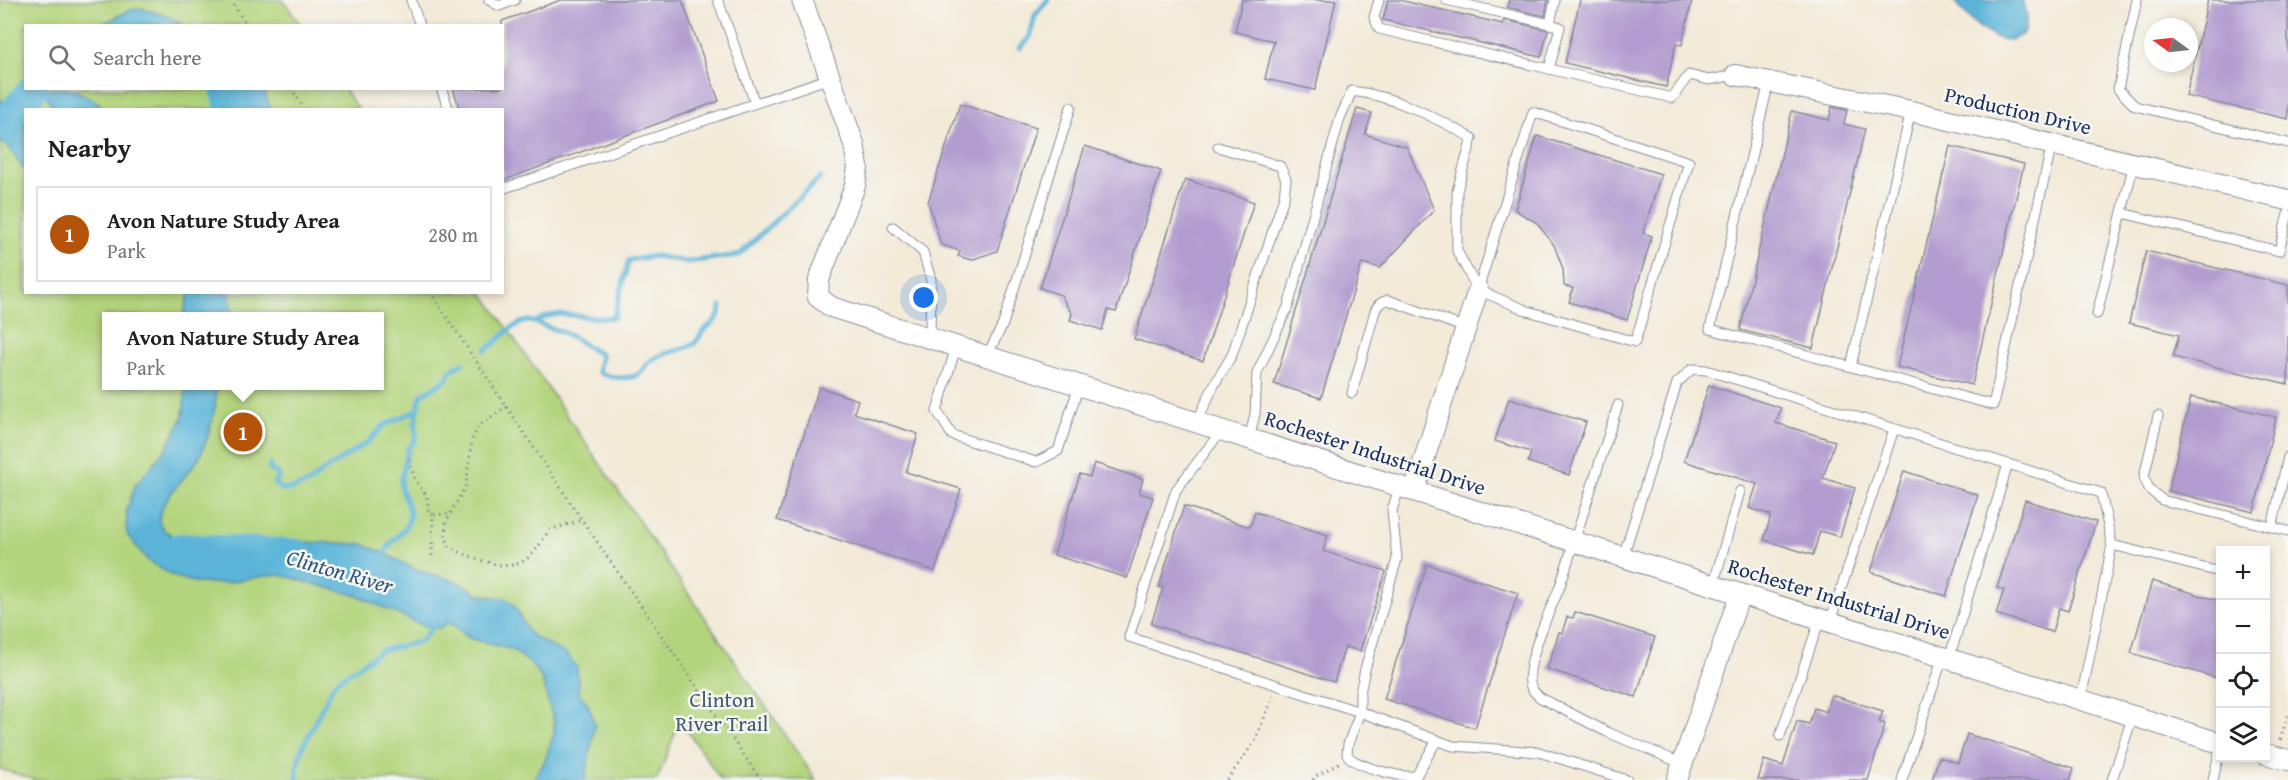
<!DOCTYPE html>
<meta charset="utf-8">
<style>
body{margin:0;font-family:"Gentium Book Plus",serif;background:#f6f6f6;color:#202124}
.controls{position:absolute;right:18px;bottom:18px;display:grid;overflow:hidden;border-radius:0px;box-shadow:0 3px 9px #0003}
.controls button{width:54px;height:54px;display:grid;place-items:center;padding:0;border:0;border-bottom:2px solid #e0e0e0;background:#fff;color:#202124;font:30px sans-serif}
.compass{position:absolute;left:2144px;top:18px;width:54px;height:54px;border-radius:50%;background:#fff;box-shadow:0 3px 9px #0003;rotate:285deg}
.you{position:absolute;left:924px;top:298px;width:21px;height:21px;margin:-15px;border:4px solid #fff;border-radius:50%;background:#1a73e8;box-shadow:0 0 0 9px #1a73e833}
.badge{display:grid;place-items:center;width:39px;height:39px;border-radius:50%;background:#b45309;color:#fff;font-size:20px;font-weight:700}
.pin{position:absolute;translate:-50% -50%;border:3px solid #fff;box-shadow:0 2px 6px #0006}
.popup{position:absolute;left:102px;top:312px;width:282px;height:78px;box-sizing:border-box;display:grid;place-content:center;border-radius:0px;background:#fff;filter:drop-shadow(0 2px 4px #0005);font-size:20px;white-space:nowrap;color:#757577}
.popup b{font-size:22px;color:#202124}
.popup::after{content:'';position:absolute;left:50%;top:100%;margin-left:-12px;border:12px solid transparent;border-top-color:#fff}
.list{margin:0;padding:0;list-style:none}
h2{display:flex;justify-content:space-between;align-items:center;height:78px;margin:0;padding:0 24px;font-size:26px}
h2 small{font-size:20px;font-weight:400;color:#757577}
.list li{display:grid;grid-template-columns:39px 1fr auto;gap:18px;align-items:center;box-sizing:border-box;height:96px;margin:0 12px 12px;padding:0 12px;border:2px solid #e0e0e0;border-radius:0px}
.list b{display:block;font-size:22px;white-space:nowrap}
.list p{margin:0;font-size:20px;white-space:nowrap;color:#757577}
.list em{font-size:20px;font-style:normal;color:#757577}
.icon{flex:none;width:33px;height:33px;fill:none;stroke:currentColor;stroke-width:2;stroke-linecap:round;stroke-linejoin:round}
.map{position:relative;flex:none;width:2288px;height:780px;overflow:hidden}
.search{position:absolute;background:#fff;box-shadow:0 3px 9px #0003;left:24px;top:24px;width:480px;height:66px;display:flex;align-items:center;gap:15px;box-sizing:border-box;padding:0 21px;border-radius:0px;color:#757577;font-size:22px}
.panel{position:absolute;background:#fff;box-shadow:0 3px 9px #0003;left:24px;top:108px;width:480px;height:186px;border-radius:0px}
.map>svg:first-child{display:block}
</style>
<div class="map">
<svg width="2288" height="780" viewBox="0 0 2288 780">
<rect width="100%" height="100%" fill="#f6f6f2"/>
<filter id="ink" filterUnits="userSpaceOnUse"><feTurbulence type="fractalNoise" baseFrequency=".0167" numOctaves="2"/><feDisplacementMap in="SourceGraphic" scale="12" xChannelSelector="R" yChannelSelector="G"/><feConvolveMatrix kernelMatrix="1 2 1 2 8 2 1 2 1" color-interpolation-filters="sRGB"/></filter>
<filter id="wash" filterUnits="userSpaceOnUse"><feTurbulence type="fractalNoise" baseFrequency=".008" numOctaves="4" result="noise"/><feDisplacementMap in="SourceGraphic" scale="24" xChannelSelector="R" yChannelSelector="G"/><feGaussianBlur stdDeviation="1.35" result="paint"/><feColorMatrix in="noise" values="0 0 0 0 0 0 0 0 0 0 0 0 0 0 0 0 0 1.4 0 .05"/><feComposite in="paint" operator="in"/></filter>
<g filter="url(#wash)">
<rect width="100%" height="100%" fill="#f3ead8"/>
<path fill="#b2d47c" stroke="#66826d" stroke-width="1.5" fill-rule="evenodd" d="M 0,0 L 283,0 L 301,25 L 26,26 L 26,88 L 344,89 L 358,109 L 26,110 L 26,292 L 483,293 L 816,780 L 721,780 L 680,720 L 657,780 L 35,780 L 0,769 ZM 106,316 L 380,316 L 380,386 L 106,386 Z"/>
<g fill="#5cb5d9" stroke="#3c729c" stroke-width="1.5">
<path d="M 1954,0 L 2022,0 L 2027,15 L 2025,31 C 2003,57 1967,18 1954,0 Z"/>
<path d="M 139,8 L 167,16 L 184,25 L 96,25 C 113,23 122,10 139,8 Z"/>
<polygon points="43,89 73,89 99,103 104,109 54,109"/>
<polygon points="213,89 263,89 271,109 234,109 228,98"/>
<path d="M 0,100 L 15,105 L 25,113 L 25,171 C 15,161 14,147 0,142 Z"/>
<polygon points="189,293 230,293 232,316 183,316"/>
<path d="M 186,386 L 217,386 C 216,411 211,432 201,454 C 191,475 158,499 159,522 L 163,529 L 181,542 L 244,553 L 305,542 L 362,544 L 380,551 L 415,569 L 458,582 L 480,595 L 505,598 L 514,605 L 528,631 L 534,637 L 566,654 L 577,668 L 579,694 L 588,704 L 595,725 L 585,780 L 532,780 L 544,763 L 554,733 L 554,721 L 541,677 L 531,664 L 513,650 L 469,638 L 453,625 L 447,623 L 439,628 L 424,626 L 358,596 L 281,575 L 264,576 L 225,583 L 197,583 L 176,577 L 149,562 L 128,536 L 126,528 L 127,509 L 135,486 L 166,449 L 183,417 Z"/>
</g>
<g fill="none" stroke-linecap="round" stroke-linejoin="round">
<g stroke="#5cb5d9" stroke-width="5">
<polyline points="1020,48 1030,37 1035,15 1048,0"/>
<path d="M 537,321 C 561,306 589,322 614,317 L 629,260 L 656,256 L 687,262 L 739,255 L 820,178"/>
<path d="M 485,350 C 496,344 503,334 513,327 C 529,317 532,321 547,327 C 555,330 562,331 569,335 C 580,341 589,349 601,354 C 601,361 598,366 599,372 C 610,378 624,379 635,376 C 643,373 645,364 652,360 C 664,351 686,351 695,343 C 700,338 701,332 706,328 C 715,322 720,317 721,306"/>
<polyline points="270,464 270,470 278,473 279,477 274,483 281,489 292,489 309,483 322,472 368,442 384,425 418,410"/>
<polyline points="385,553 391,543 404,530 408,522 410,513 401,487 401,479 408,449 415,441 416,433 415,424 421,395 446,380 450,371 463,363"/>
<polyline points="297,780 297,767 302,748 335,682 382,650 420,642 432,628"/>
</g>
<g stroke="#5cb5d9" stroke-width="30">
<polyline points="225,88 231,110"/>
<polyline points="0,120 5,122 34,88"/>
<polyline points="180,548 297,554"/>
</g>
</g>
<g id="blocks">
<g fill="#b39dd0">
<polygon points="561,0 682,0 719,101 502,181 502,110 460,110 453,88 502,88 502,21"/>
<polygon points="1242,0 1336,0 1315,90 1265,79 1274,41 1235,32"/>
<polygon points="1388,0 1399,0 1503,24 1504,20 1548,30 1541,57 1383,20"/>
<polygon points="1509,0 1548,0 1545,16 1507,7"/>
<polygon points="1580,0 1692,0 1682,45 1676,44 1666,87 1565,63"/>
<polygon points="2208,0 2288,0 2288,119 2186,96"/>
<polygon points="960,104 1036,128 997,251 971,260 958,256 960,251 941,245 928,202"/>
<polygon points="1832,107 1847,110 1844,124 1865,129 1813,348 1740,330 1792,111 1829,120"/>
<polygon points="1357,109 1372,113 1365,134 1407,147 1434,210 1380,268 1362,263 1321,398 1274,384"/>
<polygon points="1537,136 1661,174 1643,233 1652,236 1627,320 1569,302 1573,288 1564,286 1563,269 1554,245 1537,223 1515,210"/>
<polygon points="1085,146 1161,171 1116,312 1108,310 1102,330 1070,320 1072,314 1061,295 1040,288"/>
<polygon points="1950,146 2024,164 1972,385 1897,367"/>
<polygon points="1185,179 1254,202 1203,361 1134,339"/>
<polygon points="2146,251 2288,285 2288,384 2173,357 2179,335 2129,323"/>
<polygon points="1709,385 1781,408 1776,423 1835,441 1823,478 1855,488 1840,537 1820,531 1813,555 1764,540 1771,515 1749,508 1757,484 1684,461"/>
<polygon points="819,387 858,400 854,413 918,434 906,472 961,489 935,571 777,520"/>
<polygon points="2191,397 2276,417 2254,512 2168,491"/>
<polygon points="1509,398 1586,422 1569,475 1528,462 1531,452 1495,441"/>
<polygon points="1094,463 1143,479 1139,493 1153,497 1127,578 1054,555 1080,474 1090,477"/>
<polygon points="1904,471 1978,495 1946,596 1871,572"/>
<polygon points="2025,500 2096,522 2068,611 2059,608 2052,632 1996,614 2004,590 1997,588"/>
<polygon points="1184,506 1250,527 1255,512 1328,535 1323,551 1386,571 1360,651 1345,647 1334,682 1151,624 1163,588 1159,587"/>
<polygon points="1427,564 1518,593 1475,728 1384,699"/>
<polygon points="2152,581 2220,601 2220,679 2131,653"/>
<polygon points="1575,612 1655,637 1636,697 1547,669 1559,632 1562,633 1567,617 1573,618"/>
<polygon points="1831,695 1883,711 1879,722 1885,724 1868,780 1758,780 1764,760 1783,766 1797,721 1809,724 1814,708 1826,712"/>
<polygon points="1967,734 2074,768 2070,780 1932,780 1939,757 1958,763"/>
</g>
</g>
</g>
<g filter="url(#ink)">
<use href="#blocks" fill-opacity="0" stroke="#878c9b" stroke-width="1.5"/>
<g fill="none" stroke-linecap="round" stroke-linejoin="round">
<defs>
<g id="service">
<polyline points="411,0 420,26"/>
<polyline points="489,0 499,6 515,0"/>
<polyline points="718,0 755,103"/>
<polyline points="1379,0 1374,17 1379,29 1549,69"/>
<polyline points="1446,0 1550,24"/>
<polyline points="1555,0 1550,24 1560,27 1549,69 1672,98 1689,75 1709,80 1735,75"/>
<polyline points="2137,0 2118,89 2135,106 2288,143"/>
<polyline points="1769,82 1710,329 1993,405 2052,144"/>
<polyline points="441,88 449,110"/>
<polyline points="502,189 830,78"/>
<polyline points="2122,213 2279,251 2288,214"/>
<polyline points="893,227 923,252 931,280 930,338"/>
<polyline points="2097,314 2134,163"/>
<polyline points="956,347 937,411 952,435 1036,462 1058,451 1079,385"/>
<polyline points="987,356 1003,324 1071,107"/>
<polyline points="1851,366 1911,111"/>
<path d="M 1352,393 L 1375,311 C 1378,304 1381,302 1388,300 L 1466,328"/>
<path d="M 1618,405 L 1559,589 C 1550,609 1526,662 1530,683 C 1531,690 1536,694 1541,698 L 1607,732 L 1683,764"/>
<polyline points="2158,416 2144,477 2149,489 2162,500 2288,531"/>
<polyline points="1197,422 1214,385 1232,355 1284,197 1286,179 1280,166 1218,147"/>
<path d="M 1222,430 L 1176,490 L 1129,637 L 1360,712 L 1348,744 L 1347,754 C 1352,766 1402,778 1416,776 L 1437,740"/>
<path d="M 1249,439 L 1255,414 L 1257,373 L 1288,307 L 1340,118 L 1352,91 C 1395,96 1434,117 1472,138 L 1457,191 L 1457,251 L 1478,290 L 1528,311 L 1635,342 L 1689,162 L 1533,112 L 1478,290"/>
<polyline points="1400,486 1392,510 1397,559 1365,669 1360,693 1360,712 1453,746 1539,752 1627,780"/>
<polyline points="2272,527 2288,457"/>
<polyline points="1623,557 1677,383 1692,369 1706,370 2101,493 2112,545 2220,572"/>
<polyline points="1713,586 1740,491"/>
<polyline points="1830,622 1894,429"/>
<polyline points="1949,659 2008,464"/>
<polyline points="2081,699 2112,545"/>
<polyline points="1780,736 1820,619"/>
<polyline points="1902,780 1943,657"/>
<polyline points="2112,780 2133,715"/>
<polyline points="2213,780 2220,749"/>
</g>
<g id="minor">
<polyline points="802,0 854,144 858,167 855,186 819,280 818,297 831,307 1740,594 2220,743"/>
<polyline points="1735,75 1911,111 2288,200"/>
<polyline points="1414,491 1478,290"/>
<polyline points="2266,754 2288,760"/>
<polyline points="1677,780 1740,594"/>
</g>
</defs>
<use href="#service" stroke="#878c9b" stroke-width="11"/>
<use href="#minor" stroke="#878c9b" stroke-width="22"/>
<g stroke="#878c9b" stroke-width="3" stroke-dasharray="1.5 4.5" stroke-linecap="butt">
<polyline points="230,0 248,26"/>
<polyline points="291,88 305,110"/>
<polyline points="430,292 582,520 761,780"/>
<path d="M 507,406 L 478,427 L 472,440 L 466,485 L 446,522 L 445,536 L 450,547 C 459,553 470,556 481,560 C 520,573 529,562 549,530 L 582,520"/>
<polyline points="409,460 415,480 427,496 428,510 433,515"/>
<polyline points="432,556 433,515 448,514"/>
<polyline points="2280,740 2288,714"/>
<polyline points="1227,780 1255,741 1273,696"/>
<polyline points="1313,780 1314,777 1339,763"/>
</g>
<use href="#service" stroke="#fff" stroke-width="9"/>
<use href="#minor" stroke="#fff" stroke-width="20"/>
</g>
</g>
<g text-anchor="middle" stroke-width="5" stroke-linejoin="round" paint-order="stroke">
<g font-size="21" fill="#1b2f5e" stroke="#f6f6f2">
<text transform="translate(2018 111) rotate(13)" y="7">Production Drive</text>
<text transform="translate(1375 453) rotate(18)" y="7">Rochester Industrial Drive</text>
<text transform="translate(1839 599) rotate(17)" y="7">Rochester Industrial Drive</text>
</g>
<g font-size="21" fill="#415866" stroke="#f6f6f2">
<text x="722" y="707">Clinton<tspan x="722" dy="24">River Trail</tspan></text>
</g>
<g font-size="22" font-style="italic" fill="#2e5783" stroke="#f6f6f2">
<text transform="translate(340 571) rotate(16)" y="8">Clinton River</text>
</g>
</g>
</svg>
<div class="controls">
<button>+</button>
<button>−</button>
<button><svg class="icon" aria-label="locate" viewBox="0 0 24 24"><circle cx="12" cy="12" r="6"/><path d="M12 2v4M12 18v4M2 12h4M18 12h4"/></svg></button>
<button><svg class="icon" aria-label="layers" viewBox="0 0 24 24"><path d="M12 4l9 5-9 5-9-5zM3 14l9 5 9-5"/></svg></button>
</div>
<svg class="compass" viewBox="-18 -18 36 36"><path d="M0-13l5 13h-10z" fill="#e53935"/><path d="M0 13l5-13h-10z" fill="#757577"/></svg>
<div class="you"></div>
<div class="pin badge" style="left:243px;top:432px">1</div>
<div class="popup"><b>Avon Nature Study Area</b>Park</div>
<div class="search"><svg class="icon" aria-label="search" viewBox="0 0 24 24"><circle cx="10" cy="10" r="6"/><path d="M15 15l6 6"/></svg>Search here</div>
<section class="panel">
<h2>Nearby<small></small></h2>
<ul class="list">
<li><span class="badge">1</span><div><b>Avon Nature Study Area</b><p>Park</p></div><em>280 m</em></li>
</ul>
</section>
</div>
